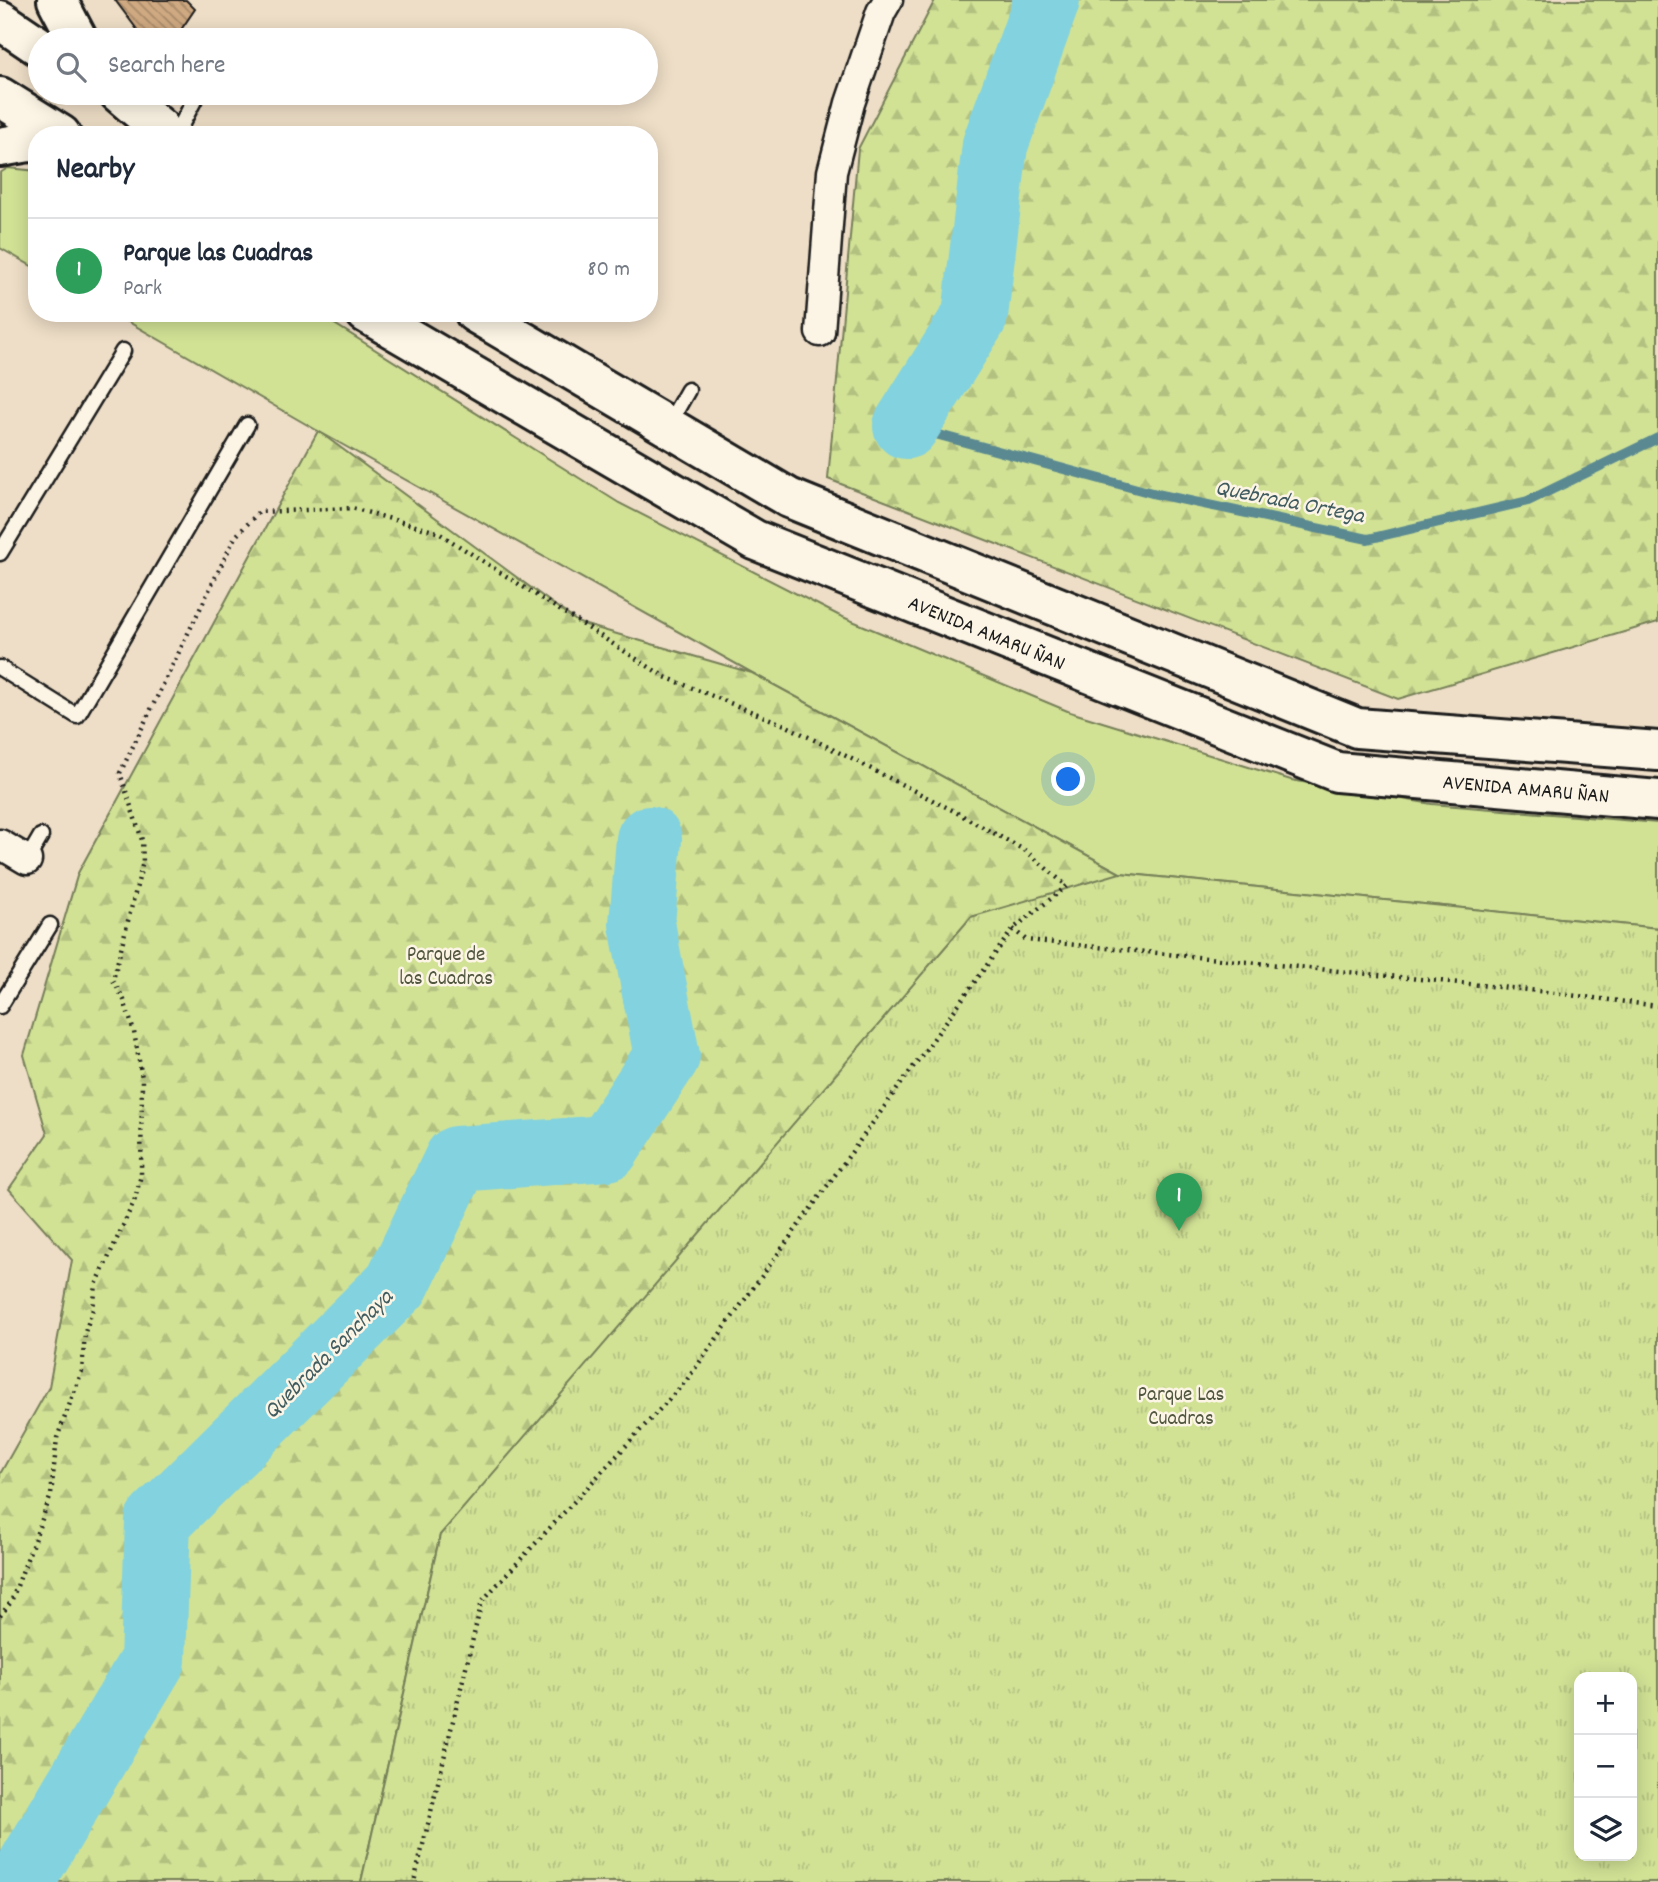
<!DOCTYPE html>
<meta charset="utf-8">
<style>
body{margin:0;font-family:Dekko,sans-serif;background:#f2f2f3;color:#1f2937}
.controls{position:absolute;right:21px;bottom:21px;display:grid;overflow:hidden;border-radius:14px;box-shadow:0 4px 18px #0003}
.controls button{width:63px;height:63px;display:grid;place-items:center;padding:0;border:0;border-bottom:2px solid #e0e1e3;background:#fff;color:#1f2937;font:35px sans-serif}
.you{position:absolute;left:1069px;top:780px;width:24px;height:24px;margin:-18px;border:5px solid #fff;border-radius:50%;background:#1a73e8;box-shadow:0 0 0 10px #1a73e833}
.badge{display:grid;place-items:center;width:46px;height:46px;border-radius:50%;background:#c8321e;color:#fff;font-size:23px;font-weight:700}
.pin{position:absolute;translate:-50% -58px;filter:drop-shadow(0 2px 4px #0008)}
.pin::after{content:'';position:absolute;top:37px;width:24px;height:21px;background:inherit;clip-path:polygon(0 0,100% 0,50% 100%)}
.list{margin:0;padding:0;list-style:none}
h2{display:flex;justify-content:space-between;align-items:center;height:91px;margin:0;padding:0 28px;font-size:30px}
h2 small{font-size:23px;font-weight:400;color:#747a83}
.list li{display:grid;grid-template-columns:46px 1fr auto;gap:21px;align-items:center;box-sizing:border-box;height:105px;padding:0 28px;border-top:2px solid #e0e1e3}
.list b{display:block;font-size:26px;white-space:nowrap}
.list p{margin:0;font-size:23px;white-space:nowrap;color:#747a83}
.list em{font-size:23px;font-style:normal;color:#747a83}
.icon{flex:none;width:38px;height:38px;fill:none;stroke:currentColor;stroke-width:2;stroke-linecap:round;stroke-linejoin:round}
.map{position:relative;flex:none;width:1658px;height:1882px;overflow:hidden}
.search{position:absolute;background:#fff;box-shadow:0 4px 18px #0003;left:28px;top:28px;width:630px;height:77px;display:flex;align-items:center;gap:18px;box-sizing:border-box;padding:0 24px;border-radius:38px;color:#747a83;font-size:26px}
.panel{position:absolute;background:#fff;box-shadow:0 4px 18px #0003;left:28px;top:126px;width:630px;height:196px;border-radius:28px}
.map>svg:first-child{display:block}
</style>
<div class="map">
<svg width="1658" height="1882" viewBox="0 0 1658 1882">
<defs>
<pattern id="forest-firs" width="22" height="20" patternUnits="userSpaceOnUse" patternTransform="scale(1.75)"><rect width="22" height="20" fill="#d1e295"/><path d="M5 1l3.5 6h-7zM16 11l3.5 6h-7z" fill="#b3c180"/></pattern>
<pattern id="park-tufts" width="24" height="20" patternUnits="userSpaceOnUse" patternTransform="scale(1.75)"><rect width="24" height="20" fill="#d1e295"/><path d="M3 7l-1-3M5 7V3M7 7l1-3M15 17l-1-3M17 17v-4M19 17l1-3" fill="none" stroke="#b3c180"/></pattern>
<pattern id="building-back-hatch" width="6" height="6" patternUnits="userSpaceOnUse" patternTransform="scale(1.75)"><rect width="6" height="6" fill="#cfa981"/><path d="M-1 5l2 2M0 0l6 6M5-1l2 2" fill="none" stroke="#a78969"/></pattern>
</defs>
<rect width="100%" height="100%" fill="#eedec7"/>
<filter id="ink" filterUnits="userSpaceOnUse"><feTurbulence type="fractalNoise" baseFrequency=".0143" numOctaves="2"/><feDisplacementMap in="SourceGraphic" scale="14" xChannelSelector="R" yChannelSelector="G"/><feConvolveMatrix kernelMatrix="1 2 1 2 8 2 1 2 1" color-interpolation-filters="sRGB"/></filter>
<g filter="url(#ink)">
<g fill="#d1e295" stroke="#767f58" stroke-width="2">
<polygon points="8,168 37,171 37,269 0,248 0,173"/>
<polygon points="113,313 317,313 619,503 838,615 1070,712 1291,780 1432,804 1658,823 1658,928 1120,873 765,680 318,431"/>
</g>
<g fill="url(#forest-firs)" stroke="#767f58" stroke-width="2">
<polygon points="935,0 1658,0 1658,622 1398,699 828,479 858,149"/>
<polygon points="318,431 579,623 752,673 1120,873 1013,929 440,1535 361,1882 0,1882 0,1474 49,1387 72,1260 9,1189 47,1134 24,1055 78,873"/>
</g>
<path fill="url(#park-tufts)" stroke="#767f58" stroke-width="2" fill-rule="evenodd" d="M 1120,873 L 1658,928 L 1658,1882 L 361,1882 L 440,1535 L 971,917 ZM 1579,1677 L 1632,1677 L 1632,1856 L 1579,1856 Z"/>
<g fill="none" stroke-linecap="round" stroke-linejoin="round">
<polyline stroke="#5a8991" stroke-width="10" points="906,426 1152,493 1368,539 1528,501 1658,438"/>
<g stroke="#83d2df" stroke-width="66">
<polyline points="906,426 975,316 995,145 1047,0"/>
<polyline points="21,1882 153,1660 158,1521 397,1284 457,1159 607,1148 667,1056 642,924 649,839"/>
</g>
</g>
<polygon fill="url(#building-back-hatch)" stroke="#1c1c1c" stroke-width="2" points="115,0 186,0 195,9 174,40 145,40"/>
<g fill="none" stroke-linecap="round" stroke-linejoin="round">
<defs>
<g id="service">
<polyline points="176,135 198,93"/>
<polyline points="668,425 688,390"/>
<polyline points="0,553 123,351"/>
<polyline points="0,668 77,716 247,425"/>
<polyline points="27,860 41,836"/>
<polyline points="0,1006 50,925"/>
</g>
<g id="minor">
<polyline points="820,332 832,172 850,103 881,12 888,0"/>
<polyline points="0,844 27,860"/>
</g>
<g id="secondary">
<polyline points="0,20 40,47"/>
<polyline points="0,97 61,135"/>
<polyline points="366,313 755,540 1337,772 1658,800"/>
<polyline points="475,313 789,498 1357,728 1658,751"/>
</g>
<g id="primary">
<polyline points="57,0 78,40"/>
<polyline points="119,93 160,128"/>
<polyline points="0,147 29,142 37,143"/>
</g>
</defs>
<use href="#service" stroke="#1c1c1c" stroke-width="19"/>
<use href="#minor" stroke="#1c1c1c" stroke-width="33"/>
<use href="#secondary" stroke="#1c1c1c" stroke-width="44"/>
<use href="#primary" stroke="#1c1c1c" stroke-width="44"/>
<g stroke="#1c1c1c" stroke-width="4.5" stroke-dasharray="2 5" stroke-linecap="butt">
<polyline points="1013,929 1026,940 1530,990 1658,1006"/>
<polyline points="0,1616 11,1602 51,1495 57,1438 82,1371 85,1332 93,1309 96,1285 135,1199 141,1175 142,1078 134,1032 124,1000 113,980 143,862 142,840 120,773 235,537 259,512 352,508 437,532 665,677 785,725 952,810 1026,851 1067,886 1013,929 686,1381 482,1601 414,1882"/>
</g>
<use href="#service" stroke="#fcf5e5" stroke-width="14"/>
<use href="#minor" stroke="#fcf5e5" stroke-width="28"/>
<use href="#secondary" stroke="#fcf5e5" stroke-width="38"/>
<use href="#primary" stroke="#fcf5e5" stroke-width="38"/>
</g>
</g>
<g text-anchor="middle" stroke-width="5" stroke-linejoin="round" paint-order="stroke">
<g font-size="21" fill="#1c1c1c" stroke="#fcf5e5">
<text transform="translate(987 632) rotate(22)" y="7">AVENIDA AMARU ÑAN</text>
<text transform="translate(1526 788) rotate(5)" y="7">AVENIDA AMARU ÑAN</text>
</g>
<g font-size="21" fill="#525740" stroke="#fcf5e5">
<text x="446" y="960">Parque de<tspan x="446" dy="24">las Cuadras</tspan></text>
<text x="1181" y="1400">Parque Las<tspan x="1181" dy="24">Cuadras</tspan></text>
</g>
<g font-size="23" font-style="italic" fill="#405c60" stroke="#fcf5e5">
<text transform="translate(1290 500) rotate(11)" y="8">Quebrada Ortega</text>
<text transform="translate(327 1353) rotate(-45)" y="8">Quebrada Sanchaya</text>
</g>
</g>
</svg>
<div class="controls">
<button>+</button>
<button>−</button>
<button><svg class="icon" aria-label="layers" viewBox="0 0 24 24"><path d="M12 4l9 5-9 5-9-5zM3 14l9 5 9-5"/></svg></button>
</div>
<div class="you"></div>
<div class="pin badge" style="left:1179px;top:1231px;background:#2e9e5b">1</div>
<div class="search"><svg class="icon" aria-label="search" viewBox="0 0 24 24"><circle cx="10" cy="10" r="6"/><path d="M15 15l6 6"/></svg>Search here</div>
<section class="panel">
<h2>Nearby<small></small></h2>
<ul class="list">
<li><span class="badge" style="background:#2e9e5b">1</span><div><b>Parque las Cuadras</b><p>Park</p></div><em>80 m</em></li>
</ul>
</section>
</div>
